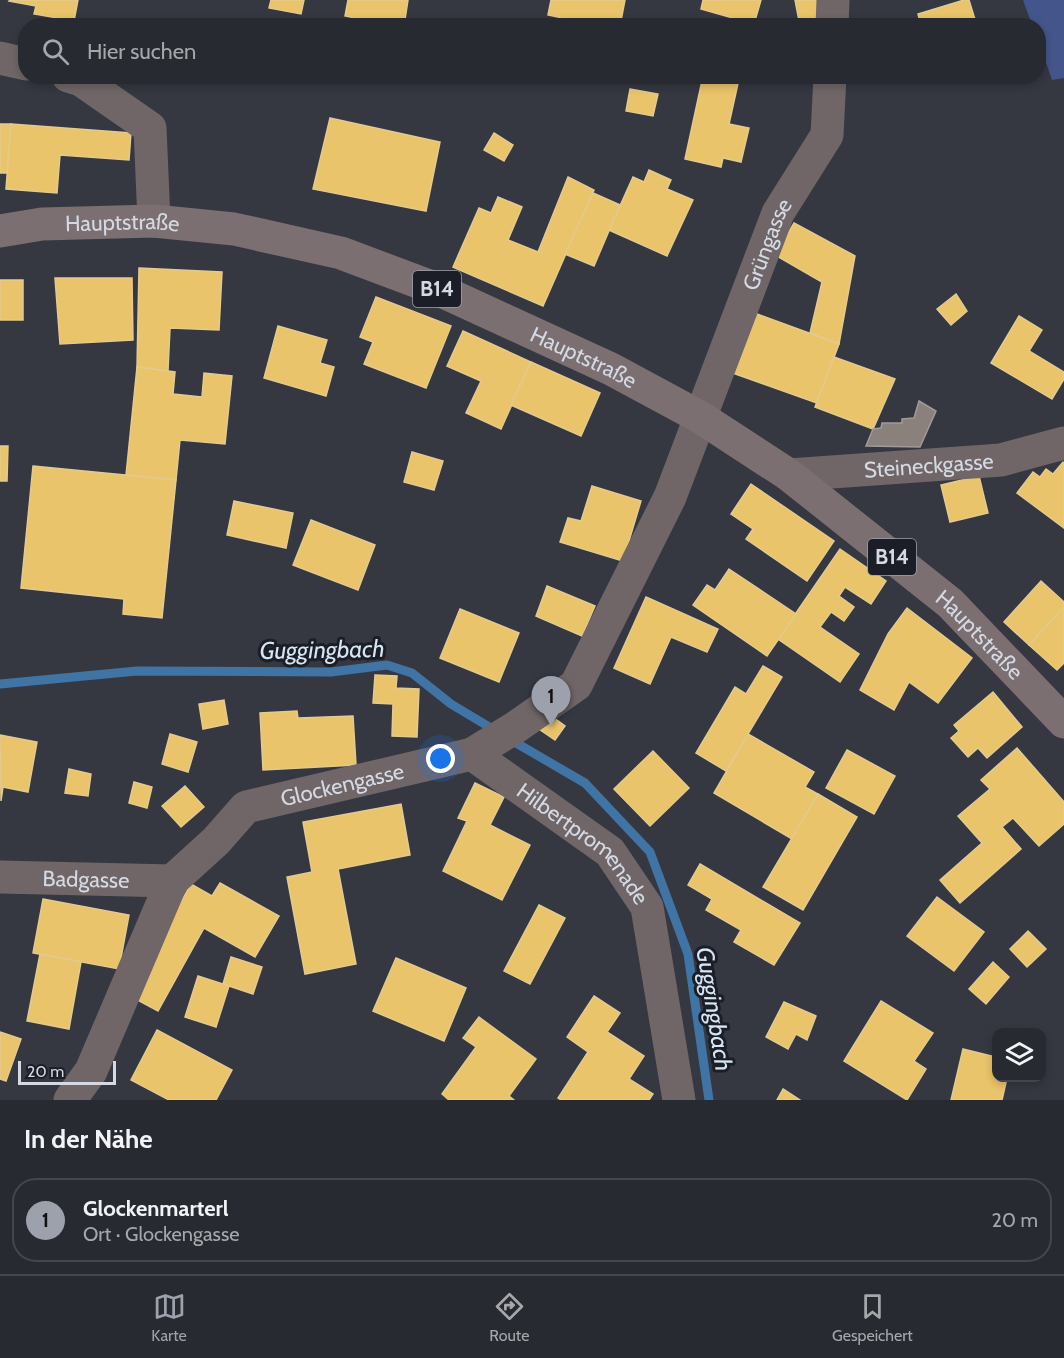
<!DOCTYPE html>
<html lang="de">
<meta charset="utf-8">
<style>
body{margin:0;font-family:Cabin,sans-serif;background:#303239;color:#f1f3f6}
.controls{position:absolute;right:18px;bottom:18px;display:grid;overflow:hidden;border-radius:12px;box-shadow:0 3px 9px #0003}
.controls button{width:54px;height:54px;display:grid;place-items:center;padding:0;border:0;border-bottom:2px solid #44464d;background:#282a31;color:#f1f3f6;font:30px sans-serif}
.scale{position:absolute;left:18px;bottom:15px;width:98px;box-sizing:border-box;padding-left:6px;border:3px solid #d4d9e4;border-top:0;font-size:16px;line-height:21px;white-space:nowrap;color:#d4d9e4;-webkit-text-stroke:4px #1b1e26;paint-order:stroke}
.you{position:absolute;left:441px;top:759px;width:21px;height:21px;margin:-15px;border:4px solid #fff;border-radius:50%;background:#1a73e8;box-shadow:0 0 0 9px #1a73e833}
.badge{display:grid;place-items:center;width:39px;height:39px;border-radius:50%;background:#9ca1ab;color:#111;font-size:20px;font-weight:700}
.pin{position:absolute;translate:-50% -50px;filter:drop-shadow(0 2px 3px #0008)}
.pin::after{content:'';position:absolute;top:32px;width:21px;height:18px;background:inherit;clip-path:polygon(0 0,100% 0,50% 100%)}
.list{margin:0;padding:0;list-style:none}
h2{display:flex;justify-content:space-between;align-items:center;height:78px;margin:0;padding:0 24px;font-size:26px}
h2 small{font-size:20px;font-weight:400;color:#a5a7ab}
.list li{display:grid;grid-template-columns:39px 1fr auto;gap:18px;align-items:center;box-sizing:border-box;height:84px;margin:0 12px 12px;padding:0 12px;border:2px solid #44464d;border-radius:24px}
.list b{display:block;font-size:22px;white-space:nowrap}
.list p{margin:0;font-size:20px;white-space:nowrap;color:#a5a7ab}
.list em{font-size:20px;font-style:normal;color:#a5a7ab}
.icon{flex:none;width:33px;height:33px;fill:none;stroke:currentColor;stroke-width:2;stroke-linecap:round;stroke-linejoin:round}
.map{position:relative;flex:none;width:1064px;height:1100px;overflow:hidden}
.search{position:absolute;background:#282a31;box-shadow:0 3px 9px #0003;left:18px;right:18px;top:18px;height:66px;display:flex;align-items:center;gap:15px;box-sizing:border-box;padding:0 21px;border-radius:24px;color:#a5a7ab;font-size:22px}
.sheet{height:174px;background:#282a31}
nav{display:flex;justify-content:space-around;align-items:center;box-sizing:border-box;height:84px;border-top:2px solid #44464d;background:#282a31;font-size:16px;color:#a5a7ab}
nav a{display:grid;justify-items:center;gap:3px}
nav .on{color:#9ca1ab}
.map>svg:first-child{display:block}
</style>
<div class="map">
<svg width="1064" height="1100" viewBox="0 0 1064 1100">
<rect width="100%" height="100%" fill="#353841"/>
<polygon fill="#43558a" points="1023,0 1064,0 1064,78 1052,80 1039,42 1038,26 1032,25"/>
<g fill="#e9c46a" stroke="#e3ca8f" stroke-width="1.5">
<polygon points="10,0 78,0 74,21 34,14 36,6 9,1"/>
<polygon points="271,0 304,0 301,14 269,8"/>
<polygon points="348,0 408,0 404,26 394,26 345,16"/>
<polygon points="551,0 625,0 620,26 600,26 548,15"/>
<polygon points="703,0 761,0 754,24 701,9"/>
<polygon points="795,0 818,0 822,23 800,26"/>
<polygon points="964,0 969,0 977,26 921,26 918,14"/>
<polygon points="703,76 728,76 739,79 729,124 749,128 741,162 723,158 721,167 685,159"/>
<polygon points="630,89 658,94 653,116 626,111"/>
<polygon points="330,118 440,142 426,211 313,189"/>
<polygon points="0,124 11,124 7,173 0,173"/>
<polygon points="11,124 131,133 129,160 60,155 57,193 6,189"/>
<polygon points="494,133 513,145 504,161 484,150"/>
<polygon points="649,170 671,180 667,189 693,200 667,256 609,230 633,177 644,182"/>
<polygon points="568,177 594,190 543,306 453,267 479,208 491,213 498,197 522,207 508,240 538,252"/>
<polygon points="593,193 620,205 594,266 565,254"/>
<polygon points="794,223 855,256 839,344 810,333 822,282 775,255"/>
<polygon points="139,268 222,272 219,330 170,328 168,371 137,367"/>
<polygon points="55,278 132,278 133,340 60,344"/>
<rect x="0" y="280" width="23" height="40"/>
<polygon points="956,294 967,311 951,325 937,309"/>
<polygon points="376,297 451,326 426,388 364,364 373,342 360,337"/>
<polygon points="749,311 839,344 817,403 727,371"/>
<polygon points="1019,316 1042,330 1029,351 1064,372 1064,379 1052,399 991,363"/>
<polygon points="278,326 327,340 320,363 334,367 326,396 264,378"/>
<polygon points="463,331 531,362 501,429 466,413 481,381 447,366"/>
<polygon points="834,357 895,379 873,429 815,407"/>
<polygon points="531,362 600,393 581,436 511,405"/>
<polygon points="137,367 175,372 173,394 202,397 204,373 232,376 225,444 180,440 176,480 126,475"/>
<polygon points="0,446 8,446 7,481 0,481"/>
<polygon points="412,452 443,461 434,490 404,482"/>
<polygon points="1063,462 1064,463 1064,528 1017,493 1033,472 1040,477 1046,469 1053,474"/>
<polygon points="33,466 176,480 162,618 123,614 124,599 21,588"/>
<polygon points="979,476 988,513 950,522 941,485"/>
<polygon points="751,484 834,541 807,581 746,539 753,529 731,514"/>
<polygon points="592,486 641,501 623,561 560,542 568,518 581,521"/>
<polygon points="234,501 293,513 286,548 227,535"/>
<polygon points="311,520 375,545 358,590 293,565"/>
<polygon points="840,549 886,581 871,604 845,587 839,596 854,607 844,621 831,612 820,627 859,654 840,682 778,639"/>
<polygon points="729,569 796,614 767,656 693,605 707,585 715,590"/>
<polygon points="1041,581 1064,602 1064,607 1029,645 1004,622"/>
<polygon points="547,586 595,606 582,636 536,616"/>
<polygon points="646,597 718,629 707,652 671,637 650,684 614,668"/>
<polygon points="1064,607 1064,663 1057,670 1029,645"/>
<polygon points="907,608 972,658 938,703 909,682 894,710 860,690 888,634"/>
<polygon points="460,609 519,633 499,682 440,658"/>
<polygon points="763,666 782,677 726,771 696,753 735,687 746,694"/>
<polygon points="375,675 397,676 396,688 419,689 417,737 392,736 393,704 373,703"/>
<polygon points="993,692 1022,727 987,758 978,748 968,757 951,738 959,731 954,725"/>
<polygon points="224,700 228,724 203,729 199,704"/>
<polygon points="297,711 298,718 353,716 356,765 263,770 260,713"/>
<polygon points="546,712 565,726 555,740 536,727"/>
<polygon points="170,734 197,742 188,772 162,764"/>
<polygon points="748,734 814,772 805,787 818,794 792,839 714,793"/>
<polygon points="0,735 37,742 28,792 3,787 1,801"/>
<polygon points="1017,748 1064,802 1064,824 1039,846 1013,818 1002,827 1021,849 960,903 940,880 982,843 958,816 990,789 981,780"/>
<polygon points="847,750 895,776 874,814 826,788"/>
<polygon points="653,751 689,788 650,826 614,789"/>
<polygon points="69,769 91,774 88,796 65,793"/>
<polygon points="134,782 152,787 147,808 129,803"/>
<polygon points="475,783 504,797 490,825 530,845 502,900 443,871 467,821 458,818"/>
<polygon points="185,786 204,807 181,827 162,806"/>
<polygon points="818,794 857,817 803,910 763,887"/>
<polygon points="401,804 410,855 338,869 356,964 305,974 287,877 312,872 303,822"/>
<polygon points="700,864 800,923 774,965 734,942 741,930 706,910 712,899 688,885"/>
<polygon points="220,883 279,916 255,957 204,928 158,1011 128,995 191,884 212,896"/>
<polygon points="937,897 984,932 954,971 907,936"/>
<polygon points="43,899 129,915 119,969 33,953"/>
<polygon points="539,905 565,918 530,984 504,971"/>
<polygon points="1028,931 1046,949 1027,967 1010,949"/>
<polygon points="40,954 81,962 69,1029 27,1021"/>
<polygon points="231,957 262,967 253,994 223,984"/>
<polygon points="396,958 466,988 444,1041 373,1011"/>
<polygon points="993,962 1009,977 986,1004 969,989"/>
<polygon points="198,976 229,986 216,1027 185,1017"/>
<polygon points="594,996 620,1013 607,1032 644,1056 629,1079 653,1094 649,1100 561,1100 558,1098 588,1052 567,1037"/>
<polygon points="881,1001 933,1033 914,1061 926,1069 907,1100 844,1061"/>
<polygon points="784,1002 816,1016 807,1040 796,1034 788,1049 766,1037"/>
<polygon points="479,1017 536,1059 509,1096 514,1100 449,1100 442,1094 476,1047 463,1038"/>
<polygon points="157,1030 232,1070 216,1100 169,1100 131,1080"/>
<polygon points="0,1032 21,1039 6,1081 0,1079"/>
<polygon points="963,1049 996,1057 996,1078 1007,1078 1002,1100 951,1100"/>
<polygon points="783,1089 800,1100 777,1100"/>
</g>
<polygon fill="#8a817c" stroke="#a09b9b" stroke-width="1.5" points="919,401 936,411 920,447 866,446 873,429 881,428 882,423 902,423 902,419 914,418"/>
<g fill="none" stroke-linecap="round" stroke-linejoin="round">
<g stroke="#4074a5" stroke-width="9">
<polyline points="0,684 137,671 331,672 387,665 412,673 451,704 496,731"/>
<polyline points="511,740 585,783 650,852 688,954 709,1100"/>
</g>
<g stroke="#706667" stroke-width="33">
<polyline points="832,26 833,0"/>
<polyline points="0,58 26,64"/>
<polyline points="68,76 81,80 150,128 154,221"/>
<path id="s1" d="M 789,475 L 1001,460 L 1064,443"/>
<path id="s2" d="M 472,754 L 610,852 L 647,907 L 679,1100"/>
<path id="s3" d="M 0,877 L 172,881"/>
<path id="s4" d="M 70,1100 L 91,1071 L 172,881 L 216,841 L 246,807 L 472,754 L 516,727 L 576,685 L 670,497 L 778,213 L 827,135 L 830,76"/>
</g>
<path stroke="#7b6f71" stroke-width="33" id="s5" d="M 0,231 L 42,224 L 154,221 L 234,229 L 341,253 L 437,289 L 611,369 L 700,417 L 789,475 L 950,603 L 1064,722"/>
</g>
<g text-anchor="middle" stroke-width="6" stroke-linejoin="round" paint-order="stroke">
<g fill="#1b1e26" stroke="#9ca1ab" stroke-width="1.5">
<rect x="413" y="271" width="48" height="36" rx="4.5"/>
<rect x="868" y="539" width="48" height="36" rx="4.5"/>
</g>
<g font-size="21" font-weight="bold" fill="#d4d9e4">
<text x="437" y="296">B14</text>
<text x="892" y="564">B14</text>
</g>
<g font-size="22" fill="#d4d9e4" stroke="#1b1e26">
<text dy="8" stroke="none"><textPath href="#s5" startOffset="123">Hauptstraße</textPath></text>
<text dy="8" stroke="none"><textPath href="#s4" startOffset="1185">Grüngasse</textPath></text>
<text dy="8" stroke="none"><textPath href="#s5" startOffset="609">Hauptstraße</textPath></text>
<text dy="8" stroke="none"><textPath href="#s1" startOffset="140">Steineckgasse</textPath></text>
<text dy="8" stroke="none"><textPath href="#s5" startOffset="1095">Hauptstraße</textPath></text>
<text dy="8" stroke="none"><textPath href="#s4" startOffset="446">Glockengasse</textPath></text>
<text dy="8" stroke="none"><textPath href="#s2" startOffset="144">Hilbertpromenade</textPath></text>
<text dy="8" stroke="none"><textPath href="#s3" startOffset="86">Badgasse</textPath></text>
</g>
<g font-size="24" font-style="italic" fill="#d7e6f5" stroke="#1b1e26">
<text transform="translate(322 650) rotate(-1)" y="8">Guggingbach</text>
<text transform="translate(714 1009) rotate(81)" y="8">Guggingbach</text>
</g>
</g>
</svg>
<div class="controls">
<button><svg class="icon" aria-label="layers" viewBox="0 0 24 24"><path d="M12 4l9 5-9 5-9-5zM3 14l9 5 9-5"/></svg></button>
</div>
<div class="scale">20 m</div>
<div class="you"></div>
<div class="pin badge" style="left:551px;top:726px">1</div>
<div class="search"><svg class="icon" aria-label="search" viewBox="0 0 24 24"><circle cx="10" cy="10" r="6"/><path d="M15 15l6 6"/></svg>Hier suchen</div>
</div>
<section class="sheet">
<h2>In der Nähe<small></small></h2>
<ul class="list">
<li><span class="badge">1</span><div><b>Glockenmarterl</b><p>Ort · Glockengasse</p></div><em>20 m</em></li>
</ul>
</section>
<nav>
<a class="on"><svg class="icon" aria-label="map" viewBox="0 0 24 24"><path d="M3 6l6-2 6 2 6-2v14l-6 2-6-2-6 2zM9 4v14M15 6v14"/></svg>Karte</a>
<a><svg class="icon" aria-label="directions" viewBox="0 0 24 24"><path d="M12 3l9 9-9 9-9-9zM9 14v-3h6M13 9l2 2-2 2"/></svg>Route</a>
<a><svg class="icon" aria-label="saved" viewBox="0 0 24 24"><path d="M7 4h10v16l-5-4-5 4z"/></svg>Gespeichert</a>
</nav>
